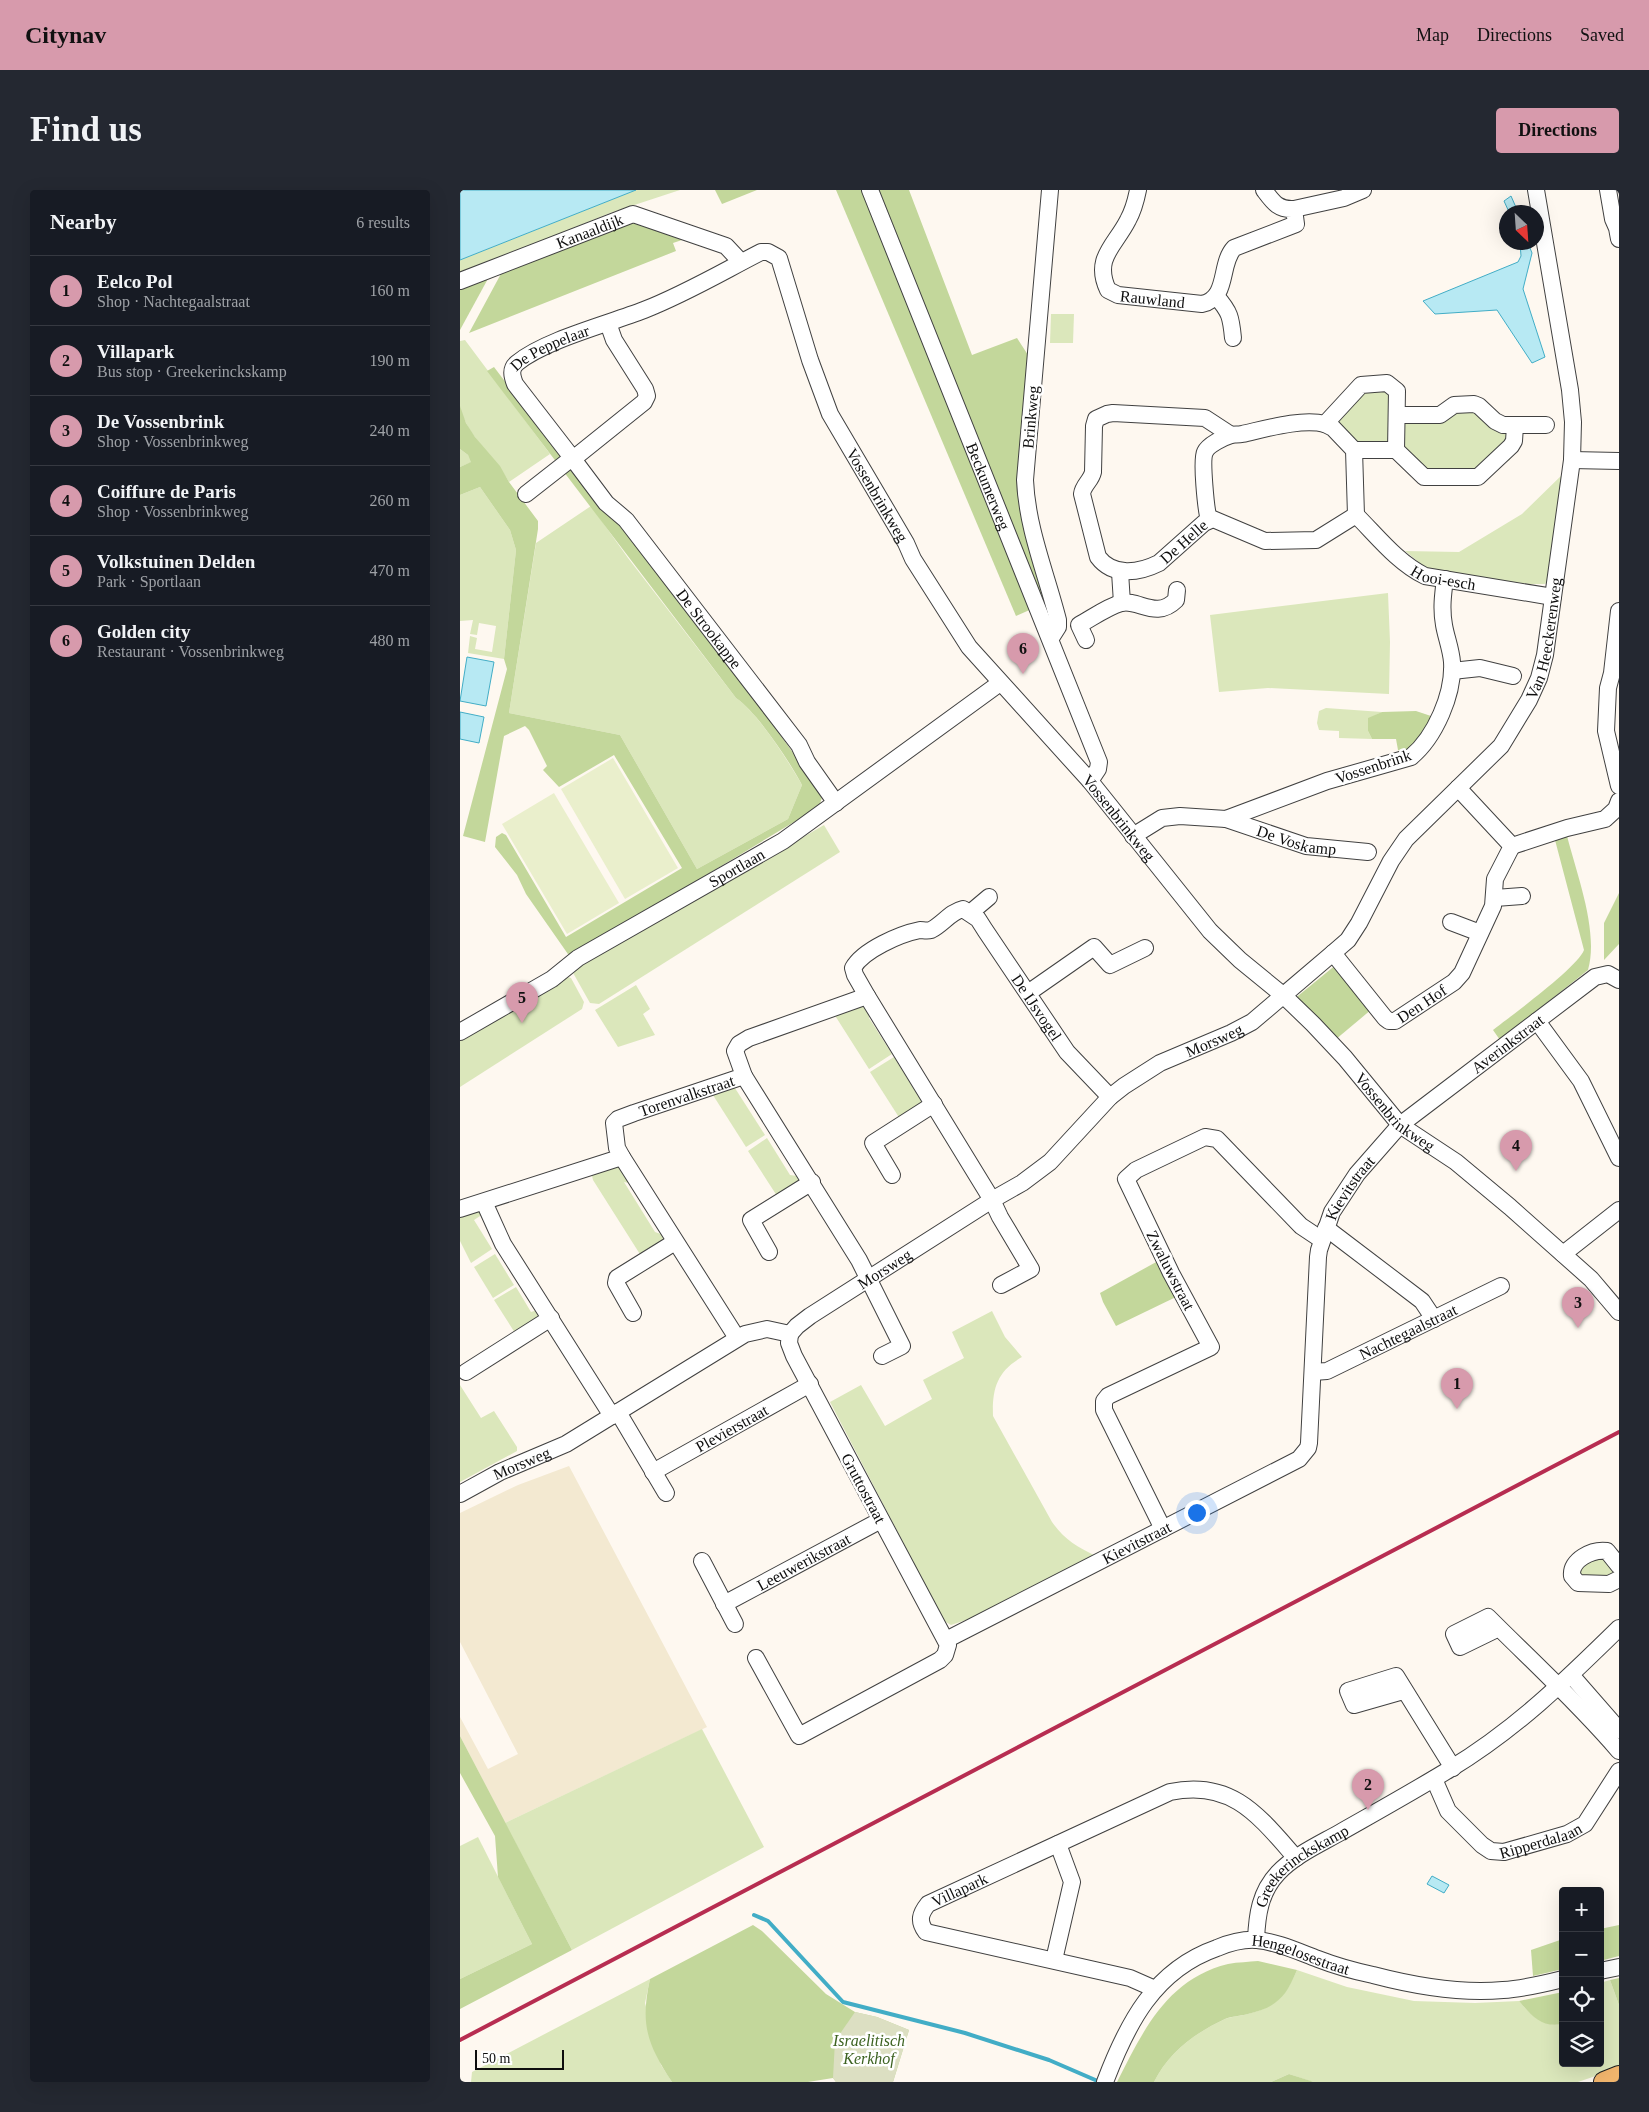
<!DOCTYPE html>
<meta charset="utf-8">
<style>
body{margin:0;font-family:"Times New Roman",serif;background:#242831;color:#f1f3f6}
.controls{position:absolute;right:15px;bottom:15px;display:grid;overflow:hidden;border-radius:5px;box-shadow:0 5px 20px #0002}
.controls button{width:45px;height:45px;display:grid;place-items:center;padding:0;border:0;border-bottom:1px solid #363941;background:#171b24;color:#f1f3f6;font:25px sans-serif}
.compass{position:absolute;left:1039px;top:15px;width:45px;height:45px;border-radius:50%;background:#171b24;box-shadow:0 5px 20px #0002;rotate:155deg}
.scale{position:absolute;left:15px;bottom:12px;width:89px;box-sizing:border-box;padding-left:5px;border:2px solid #0e0e0e;border-top:0;font-size:14px;line-height:18px;white-space:nowrap;color:#0e0e0e;-webkit-text-stroke:4px #fff;paint-order:stroke}
.you{position:absolute;left:736px;top:1322px;width:18px;height:18px;margin:-12px;border:4px solid #fff;border-radius:50%;background:#1a73e8;box-shadow:0 0 0 8px #1a73e833}
.badge{display:grid;place-items:center;width:32px;height:32px;border-radius:50%;background:#d79aac;color:#111;font-size:16px;font-weight:700}
.pin{position:absolute;translate:-50% -41px;filter:drop-shadow(0 1px 2px #0008)}
.pin::after{content:'';position:absolute;top:26px;width:18px;height:15px;background:inherit;clip-path:polygon(0 0,100% 0,50% 100%)}
.list{margin:0;padding:0;list-style:none}
h2{display:flex;justify-content:space-between;align-items:center;height:65px;margin:0;padding:0 20px;font-size:21px}
h2 small{font-size:16px;font-weight:400;color:#9ea1a6}
.list li{display:grid;grid-template-columns:32px 1fr auto;gap:15px;align-items:center;box-sizing:border-box;height:70px;padding:0 20px;border-top:1px solid #363941}
.list b{display:block;font-size:19px;white-space:nowrap}
.list p{margin:0;font-size:16px;white-space:nowrap;color:#9ea1a6}
.list em{font-size:16px;font-style:normal;color:#9ea1a6}
.icon{flex:none;width:28px;height:28px;fill:none;stroke:currentColor;stroke-width:2;stroke-linecap:round;stroke-linejoin:round}
.map{position:relative;flex:none;width:1159px;height:1892px;overflow:hidden;border-radius:5px}
header{display:flex;align-items:center;gap:30px;box-sizing:border-box;height:70px;padding:0 25px;background:#d79aac;color:#111}
header strong{font-size:24px}
nav{display:flex;gap:28px;margin-inline-start:auto;font-size:18px}
.intro{display:flex;align-items:center;justify-content:space-between;box-sizing:border-box;height:120px;padding:0 30px}
h1{margin:0;font-size:35px}
.button{padding:12px 22px;border-radius:5px;background:#d79aac;color:#111;font-size:18px;font-weight:700}
main{display:flex;gap:30px;padding:0 30px}
aside{flex:1;background:#171b24;border-radius:5px;box-shadow:0 5px 20px #0002}
.map>svg:first-child{display:block}
</style>
<header>
<strong>Citynav</strong>
<nav><a>Map</a><a>Directions</a><a>Saved</a></nav>
</header>
<div class="intro"><h1>Find us</h1><a class="button">Directions</a></div>
<main>
<aside>
<h2>Nearby<small>6 results</small></h2>
<ul class="list">
<li><span class="badge">1</span><div><b>Eelco Pol</b><p>Shop · Nachtegaalstraat</p></div><em>160 m</em></li>
<li><span class="badge">2</span><div><b>Villapark</b><p>Bus stop · Greekerinckskamp</p></div><em>190 m</em></li>
<li><span class="badge">3</span><div><b>De Vossenbrink</b><p>Shop · Vossenbrinkweg</p></div><em>240 m</em></li>
<li><span class="badge">4</span><div><b>Coiffure de Paris</b><p>Shop · Vossenbrinkweg</p></div><em>260 m</em></li>
<li><span class="badge">5</span><div><b>Volkstuinen Delden</b><p>Park · Sportlaan</p></div><em>470 m</em></li>
<li><span class="badge">6</span><div><b>Golden city</b><p>Restaurant · Vossenbrinkweg</p></div><em>480 m</em></li>
</ul>
</aside>
<div class="map">
<svg width="1159" height="1892" viewBox="0 0 1159 1892">
<rect width="100%" height="100%" fill="#fef8f0"/>
<polygon fill="#f3e9d1" points="109,1276 247,1537 45,1633 0,1546 0,1527 28,1579 58,1564 0,1452 0,1323 58,1295"/>
<g fill="#dbe7bb">
<polygon points="176,0 220,0 150,23 0,84 0,70"/>
<polygon points="591,124 614,124 613,153 590,153"/>
<path d="M 5,150 L 90,264 L 49,292 C 35,266 7,247 0,217 C 0,203 0,168 0,151 Z"/>
<polygon points="932,200 930,257 903,259 878,231 905,202"/>
<polygon points="1015,221 1051,241 1050,270 1006,290 967,283 944,258 943,231 995,222"/>
<polygon points="0,259 8,265 12,272 0,277"/>
<polygon points="1106,281 1088,393 1084,394 1070,394 971,382 945,361 999,362 1062,324"/>
<polygon points="20,297 50,340 56,360 44,469 8,463 10,446 17,448 15,459 32,462 36,436 19,433 17,445 10,444 13,430 0,431 0,305"/>
<path d="M 131,316 L 168,368 L 276,508 C 297,522 329,572 342,595 L 328,629 L 237,679 L 160,545 L 49,523 L 76,353 Z"/>
<polygon points="928,403 930,452 929,504 808,498 759,502 750,425"/>
<polygon points="866,518 922,522 908,529 908,541 912,549 879,548 879,541 859,540 857,533 859,521"/>
<polygon points="364,635 380,662 139,814 130,813 112,781"/>
<polygon points="104,786 111,788 124,812 122,819 0,897 0,847"/>
<polygon points="176,795 190,819 183,824 195,845 158,857 135,820"/>
<polygon points="404,815 410,822 409,828 432,864 409,879 374,824"/>
<polygon points="434,867 465,917 442,932 410,882"/>
<polygon points="273,895 305,945 286,957 251,902"/>
<polygon points="307,948 330,985 337,986 342,995 319,1009 288,961"/>
<polygon points="162,976 173,994 164,992 195,1042 204,1045 208,1052 183,1069 133,990 131,982"/>
<polygon points="17,1017 23,1024 14,1030 32,1059 11,1073 0,1051 0,1023"/>
<polygon points="35,1064 54,1095 33,1108 14,1077"/>
<polygon points="56,1097 71,1122 77,1120 83,1129 57,1146 34,1110"/>
<path d="M 532,1121 L 545,1147 L 562,1167 C 537,1181 532,1199 533,1226 L 592,1332 C 604,1349 617,1357 636,1366 L 509,1429 L 491,1435 L 484,1431 L 370,1212 L 401,1195 L 425,1236 L 472,1209 L 463,1190 L 504,1168 L 492,1142 Z"/>
<polygon points="0,1195 21,1228 34,1221 57,1257 57,1261 0,1292"/>
<polygon points="1133,1370 1146,1370 1158,1385 1127,1391 1120,1384 1120,1379"/>
<polygon points="242,1539 304,1657 112,1760 45,1633"/>
<polygon points="18,1647 72,1754 0,1789 0,1656"/>
<path d="M 837,1780 L 887,1797 L 954,1811 L 1015,1813 L 1059,1811 C 1071,1825 1082,1837 1103,1834 L 1103,1873 L 1140,1873 L 1140,1793 L 1150,1790 L 1159,1815 L 1159,1878 L 1118,1892 L 853,1892 L 829,1884 L 811,1892 L 694,1892 C 709,1862 735,1843 765,1829 C 773,1826 783,1826 791,1823 C 817,1816 827,1804 837,1780 Z"/>
<polygon points="190,1789 185,1813 201,1875 212,1892 11,1892 12,1882"/>
</g>
<g fill="#c3d79b">
<polygon points="255,0 297,0 262,14"/>
<polygon points="376,0 404,0 574,418 556,426"/>
<polygon points="418,0 449,0 512,165 557,148 568,165 562,235 593,428 587,431 523,260"/>
<polygon points="167,32 177,33 222,50 213,53 216,61 9,143 43,80"/>
<polygon points="30,85 0,140 0,98"/>
<path d="M 34,177 C 94,256 158,331 219,408 C 270,472 315,539 363,604 L 359,617 L 110,767 L 66,704 L 57,685 L 35,657 L 36,647 L 42,643 L 46,645 L 106,747 L 222,678 L 154,565 L 99,597 L 83,580 L 87,576 L 69,540 L 65,536 L 44,546 L 25,652 L 3,646 L 47,479 L 44,469 L 56,360 L 50,340 L 20,297 L 0,305 L 0,277 L 11,272 L 8,265 L 0,259 L 0,216 L 6,233 L 15,247 L 40,276 L 49,292 L 78,331 L 78,339 L 49,523 L 160,545 L 237,679 L 328,629 L 342,595 C 330,572 297,522 276,508 L 27,181 Z"/>
<polygon points="956,521 974,527 947,565 938,560 936,549 912,549 908,541 908,528 922,522"/>
<path d="M 1107,646 C 1117,685 1139,742 1128,780 L 1040,850 L 1033,840 C 1052,825 1117,778 1124,760 L 1095,650 Z"/>
<polygon points="1159,703 1159,754 1144,770 1144,733"/>
<polygon points="877,774 912,819 875,850 833,810"/>
<polygon points="698,1071 716,1107 656,1136 643,1112 640,1103"/>
<polygon points="0,1546 112,1760 0,1819 0,1789 72,1754 38,1687 35,1646 0,1583"/>
<path d="M 293,1735 L 302,1741 L 366,1804 L 395,1822 L 417,1827 L 449,1840 L 433,1892 L 376,1892 L 373,1888 L 348,1892 L 212,1892 C 187,1854 180,1834 190,1789 Z"/>
<polygon points="1159,1735 1159,1766 1140,1771 1140,1739"/>
<polygon points="1103,1749 1103,1779 1073,1786 1071,1760"/>
<path d="M 798,1771 L 837,1780 C 826,1807 817,1817 788,1824 C 780,1826 772,1826 765,1829 C 735,1843 709,1862 694,1892 L 657,1892 C 683,1841 707,1789 768,1774 C 778,1772 789,1772 798,1771 Z"/>
<polygon points="1159,1788 1159,1815 1150,1790"/>
<path d="M 1103,1802 L 1103,1834 C 1081,1838 1072,1826 1059,1811 Z"/>
<polygon points="829,1884 851,1891 853,1892 811,1892"/>
</g>
<polygon fill="#dcdfc2" points="395,1822 417,1827 449,1840 433,1892 376,1892 373,1888 375,1851"/>
<g fill="#eaefcc">
<polygon points="153,568 218,678 165,709 101,599"/>
<polygon points="94,603 159,713 107,744 42,634"/>
</g>
<g fill="#b7e9f3" stroke="#42adc6">
<polygon points="0,0 176,0 0,70"/>
<polygon points="1051,6 1058,22 1049,22 1044,11"/>
<polygon points="1060,53 1068,53 1072,63 1063,99 1085,167 1072,173 1037,120 975,124 963,111 1058,72 1061,66"/>
<polygon points="7,467 34,472 26,516 0,511"/>
<polygon points="0,522 24,527 19,553 0,549"/>
<polygon points="972,1686 989,1695 984,1703 967,1694"/>
</g>
<g fill="none" stroke-linecap="round" stroke-linejoin="round">
<polyline stroke="#42adc6" stroke-width="4" points="294,1725 308,1731 383,1812 505,1843 589,1870 640,1892"/>
<defs>
<g id="minor">
<path id="s1" d="M 410,0 L 639,572 L 638,579 L 630,591"/>
<path d="M 590,0 L 565,290 C 567,338 586,383 598,430 L 598,437 L 591,448"/>
<path id="s2" d="M 678,0 C 676,10 673,21 668,30 C 655,56 633,68 648,100 L 658,105 L 742,114 C 769,108 759,74 774,58 L 836,34 L 834,19 C 818,20 813,12 804,0"/>
<polyline points="1148,0 1153,29 1157,38 1159,49"/>
<polyline points="834,19 884,8 903,0"/>
<path id="s3" d="M 0,91 L 173,24 L 266,56 L 281,72"/>
<path d="M 756,106 C 770,122 771,127 773,148"/>
<path id="s4" d="M 148,133 L 154,150 L 185,199 L 187,206 L 184,212 L 113,269 L 55,194 C 52,186 50,179 57,173 C 85,150 148,134 184,120 C 225,104 262,82 301,62 L 308,62 L 319,68 L 350,170 L 370,224 L 446,353 L 453,369 L 509,457 L 630,591 L 750,741 L 780,770 L 824,806 L 853,834 L 885,868 L 940,935 L 996,972 L 1050,1017 L 1131,1089 L 1159,1122"/>
<polyline points="937,225 980,225 994,215 1014,214 1019,216 1035,231 1043,235 1086,235"/>
<path id="s5" d="M 771,245 L 745,228 L 653,223 L 647,224 L 636,229 L 634,236 L 633,282 C 631,291 623,295 622,304 L 638,367 C 653,387 679,383 699,373 L 744,333 L 753,329 L 805,351 L 856,350 L 896,325"/>
<polyline points="894,260 936,260"/>
<path id="s6" d="M 113,269 L 146,313 L 166,330 L 339,555 L 347,572 L 376,613"/>
<polyline points="1112,270 1159,271"/>
<polyline points="66,304 112,268"/>
<polyline points="896,325 894,260 873,238 865,234 901,195 927,193 937,201 936,260 964,287 1018,287 1051,256 1054,251 1055,236"/>
<path id="s7" d="M 896,325 C 917,346 938,373 965,386 L 1093,407"/>
<path d="M 749,330 C 746,320 741,270 745,262 C 748,255 764,247 771,245 C 774,244 778,245 782,244 C 805,239 842,228 865,234"/>
<polyline points="660,382 662,413"/>
<polyline points="1159,421 1152,483 1148,498 1146,541 1159,596"/>
<path d="M 626,450 L 619,435 C 632,428 647,417 661,413 C 679,409 696,430 716,410 L 717,400"/>
<polyline points="992,481 1020,478 1053,486"/>
<path id="s8" d="M 766,629 L 846,656 L 908,662"/>
<path d="M 673,646 L 702,628 L 720,626 L 766,629 L 867,591 L 951,567 C 975,547 994,504 992,472 C 991,459 986,447 984,435 C 981,419 983,404 985,389"/>
<polyline points="1052,656 1107,638 1145,629 1156,619 1159,611"/>
<polyline points="1035,708 1062,706"/>
<polyline points="510,723 529,707"/>
<polyline points="991,732 1020,743"/>
<path id="s9" d="M 873,763 L 925,828 L 929,831 L 935,831 L 994,792 L 1002,783 L 1033,716 L 1035,689 L 1052,656 L 998,598"/>
<polyline points="568,803 634,757 650,775 685,758"/>
<polyline points="407,806 532,1010 540,1027 571,1079 541,1095"/>
<polyline points="1077,831 1121,891 1159,968"/>
<path id="s10" d="M 0,842 L 92,789 L 118,768 L 323,651 L 540,493"/>
<polyline points="284,886 399,1070 442,1156 422,1166"/>
<polyline points="432,985 413,953 474,914"/>
<polyline points="24,1012 43,1054 152,1226"/>
<polyline points="0,1019 162,967"/>
<polyline points="866,1038 962,1111 974,1129"/>
<polyline points="309,1062 291,1030 352,992"/>
<polyline points="1103,1064 1159,1020"/>
<polyline points="173,1123 156,1093 157,1088 215,1052"/>
<path id="s11" d="M 330,1144 L 337,1136 L 350,1126 L 532,1010 L 562,993 L 590,972 L 650,907 L 664,896 L 700,873 L 771,843 L 792,832 L 873,763 L 888,750 L 899,733 L 931,671 L 946,649 L 1041,556 L 1069,510 L 1079,488 L 1085,465 L 1112,270 L 1113,232 L 1110,200 L 1076,0"/>
<path id="s12" d="M 277,1148 L 162,967 L 157,958 L 154,933 L 158,929 L 174,923 L 284,886 L 275,861 L 279,854 L 289,848 L 407,806 L 395,785 L 393,778 C 403,760 440,744 460,740 C 463,740 467,741 471,740 C 483,734 490,722 503,719 L 518,729 L 525,740 L 607,862 L 650,907"/>
<polyline points="6,1182 91,1128"/>
<path id="s13" d="M 853,1182 L 867,1181 L 1041,1096"/>
<polyline points="158,1222 206,1303"/>
<path id="s14" d="M 193,1282 L 350,1194"/>
<path id="s15" d="M 0,1304 L 40,1282 L 106,1254 L 285,1144 L 307,1139 L 330,1144"/>
<polyline points="703,1339 644,1220 644,1211 648,1206 751,1157 711,1083 666,989 676,980 745,947 757,949 841,1036 862,1050"/>
<polyline points="242,1371 275,1434"/>
<path d="M 1159,1376 L 1147,1361 C 1132,1359 1110,1370 1112,1386 L 1118,1393 L 1149,1394 L 1159,1389"/>
<path id="s16" d="M 264,1414 L 421,1330"/>
<path d="M 1039,1438 L 1000,1457 L 994,1444 L 1028,1427 C 1072,1471 1119,1514 1159,1561"/>
<path id="s17" d="M 486,1450 L 839,1269 L 848,1258 L 849,1253 L 858,1067 L 859,1060 L 872,1022 L 897,984 L 940,935 L 1135,787 L 1148,784 L 1159,790"/>
<polyline points="296,1468 339,1546 480,1470 485,1465 488,1455 334,1166 329,1153 330,1144"/>
<polyline points="1111,1485 1159,1540"/>
<polyline points="943,1501 894,1515 888,1501 936,1486 993,1578"/>
<path id="s18" d="M 974,1589 L 988,1621 L 1022,1655 L 1031,1661 L 1044,1662 L 1107,1644 L 1125,1634 L 1159,1581"/>
<path id="s19" d="M 796,1750 C 797,1725 800,1702 818,1683 C 835,1665 860,1654 881,1642 C 918,1621 954,1601 990,1579 C 1056,1539 1105,1491 1159,1438"/>
<polyline points="594,1770 612,1692 598,1654"/>
<polyline points="1140,1781 1159,1777"/>
<path id="s20" d="M 695,1799 L 670,1788 L 466,1742 C 458,1731 460,1724 468,1714 L 710,1602 C 772,1589 799,1626 836,1668"/>
<path id="s21" d="M 645,1892 C 667,1834 694,1780 757,1758 C 769,1753 783,1749 797,1750 C 818,1752 839,1762 858,1769 C 876,1776 894,1781 913,1785 C 955,1796 1000,1804 1043,1800 C 1063,1799 1083,1794 1103,1789"/>
</g>
<polyline id="major" points="1144,1892 1159,1886"/>
</defs>
<use href="#minor" stroke="#414141" stroke-width="18"/>
<use href="#major" stroke="#1f1f1f" stroke-width="22"/>
<use href="#minor" stroke="#fff" stroke-width="16"/>
<use href="#major" stroke="#f1b56d" stroke-width="20"/>
<polyline stroke="#b72d51" stroke-width="4" points="0,1850 1159,1242"/>
</g>
<g text-anchor="middle" stroke-width="5" stroke-linejoin="round" paint-order="stroke">
<g font-size="16" fill="#0e0e0e" stroke="#fff">
<text dy="6" stroke="none"><textPath href="#s3" startOffset="139">Kanaaldijk</textPath></text>
<text dy="6" stroke="none"><textPath href="#s2" startOffset="155">Rauwland</textPath></text>
<text dy="6" stroke="none"><textPath href="#s4" startOffset="335">De Peppelaar</textPath></text>
<text transform="translate(570 227) rotate(-85)" y="6">Brinkweg</text>
<text dy="6" stroke="none"><textPath href="#s1" startOffset="319">Beckumerweg</textPath></text>
<text dy="6" stroke="none"><textPath href="#s4" startOffset="845">Vossenbrinkweg</textPath></text>
<text dy="6" stroke="none"><textPath href="#s5" startOffset="384">De Helle</textPath></text>
<text dy="6" stroke="none"><textPath href="#s7" startOffset="111">Hooi-esch</textPath></text>
<text dy="6" stroke="none"><textPath href="#s6" startOffset="218">De Strookappe</textPath></text>
<text dy="6" stroke="none"><textPath href="#s11" startOffset="1056">Van Heeckerenweg</textPath></text>
<text transform="translate(913 576) rotate(-18)" y="6">Vossenbrink</text>
<text dy="6" stroke="none"><textPath href="#s4" startOffset="1250">Vossenbrinkweg</textPath></text>
<text dy="6" stroke="none"><textPath href="#s8" startOffset="74">De Voskamp</textPath></text>
<text dy="6" stroke="none"><textPath href="#s10" startOffset="322">Sportlaan</textPath></text>
<text dy="6" stroke="none"><textPath href="#s9" startOffset="126">Den Hof</textPath></text>
<text dy="6" stroke="none"><textPath href="#s12" startOffset="844">De IJsvogel</textPath></text>
<text dy="6" stroke="none"><textPath href="#s11" startOffset="520">Morsweg</textPath></text>
<text dy="6" stroke="none"><textPath href="#s17" startOffset="895">Averinkstraat</textPath></text>
<text dy="6" stroke="none"><textPath href="#s12" startOffset="328">Torenvalkstraat</textPath></text>
<text dy="6" stroke="none"><textPath href="#s4" startOffset="1655">Vossenbrinkweg</textPath></text>
<text dy="6" stroke="none"><textPath href="#s17" startOffset="679">Kievitstraat</textPath></text>
<text dy="6" stroke="none"><textPath href="#s11" startOffset="115">Morsweg</textPath></text>
<text transform="translate(711 1080) rotate(63)" y="6">Zwaluwstraat</text>
<text dy="6" stroke="none"><textPath href="#s13" startOffset="104">Nachtegaalstraat</textPath></text>
<text dy="6" stroke="none"><textPath href="#s14" startOffset="90">Plevierstraat</textPath></text>
<text dy="6" stroke="none"><textPath href="#s15" startOffset="69">Morsweg</textPath></text>
<text transform="translate(404 1298) rotate(62)" y="6">Gruttostraat</text>
<text dy="6" stroke="none"><textPath href="#s17" startOffset="214">Kievitstraat</textPath></text>
<text dy="6" stroke="none"><textPath href="#s16" startOffset="90">Leeuwerikstraat</textPath></text>
<text dy="6" stroke="none"><textPath href="#s18" startOffset="145">Ripperdalaan</textPath></text>
<text dy="6" stroke="none"><textPath href="#s19" startOffset="94">Greekerinckskamp</textPath></text>
<text dy="6" stroke="none"><textPath href="#s20" startOffset="302">Villapark</textPath></text>
<text dy="6" stroke="none"><textPath href="#s21" startOffset="268">Hengelosestraat</textPath></text>
</g>
<g font-size="16" font-style="italic" fill="#3d6322" stroke="#fff">
<text x="409" y="1856">Israelitisch<tspan x="409" dy="18">Kerkhof</tspan></text>
</g>
</g>
</svg>
<div class="controls">
<button>+</button>
<button>−</button>
<button><svg class="icon" aria-label="locate" viewBox="0 0 24 24"><circle cx="12" cy="12" r="6"/><path d="M12 2v4M12 18v4M2 12h4M18 12h4"/></svg></button>
<button><svg class="icon" aria-label="layers" viewBox="0 0 24 24"><path d="M12 4l9 5-9 5-9-5zM3 14l9 5 9-5"/></svg></button>
</div>
<svg class="compass" viewBox="-18 -18 36 36"><path d="M0-13l5 13h-10z" fill="#e53935"/><path d="M0 13l5-13h-10z" fill="#9ea1a6"/></svg>
<div class="scale">50 m</div>
<div class="you"></div>
<div class="pin badge" style="left:997px;top:1219px">1</div>
<div class="pin badge" style="left:908px;top:1620px">2</div>
<div class="pin badge" style="left:1118px;top:1138px">3</div>
<div class="pin badge" style="left:1056px;top:981px">4</div>
<div class="pin badge" style="left:62px;top:833px">5</div>
<div class="pin badge" style="left:563px;top:484px">6</div>
</div>
</main>
